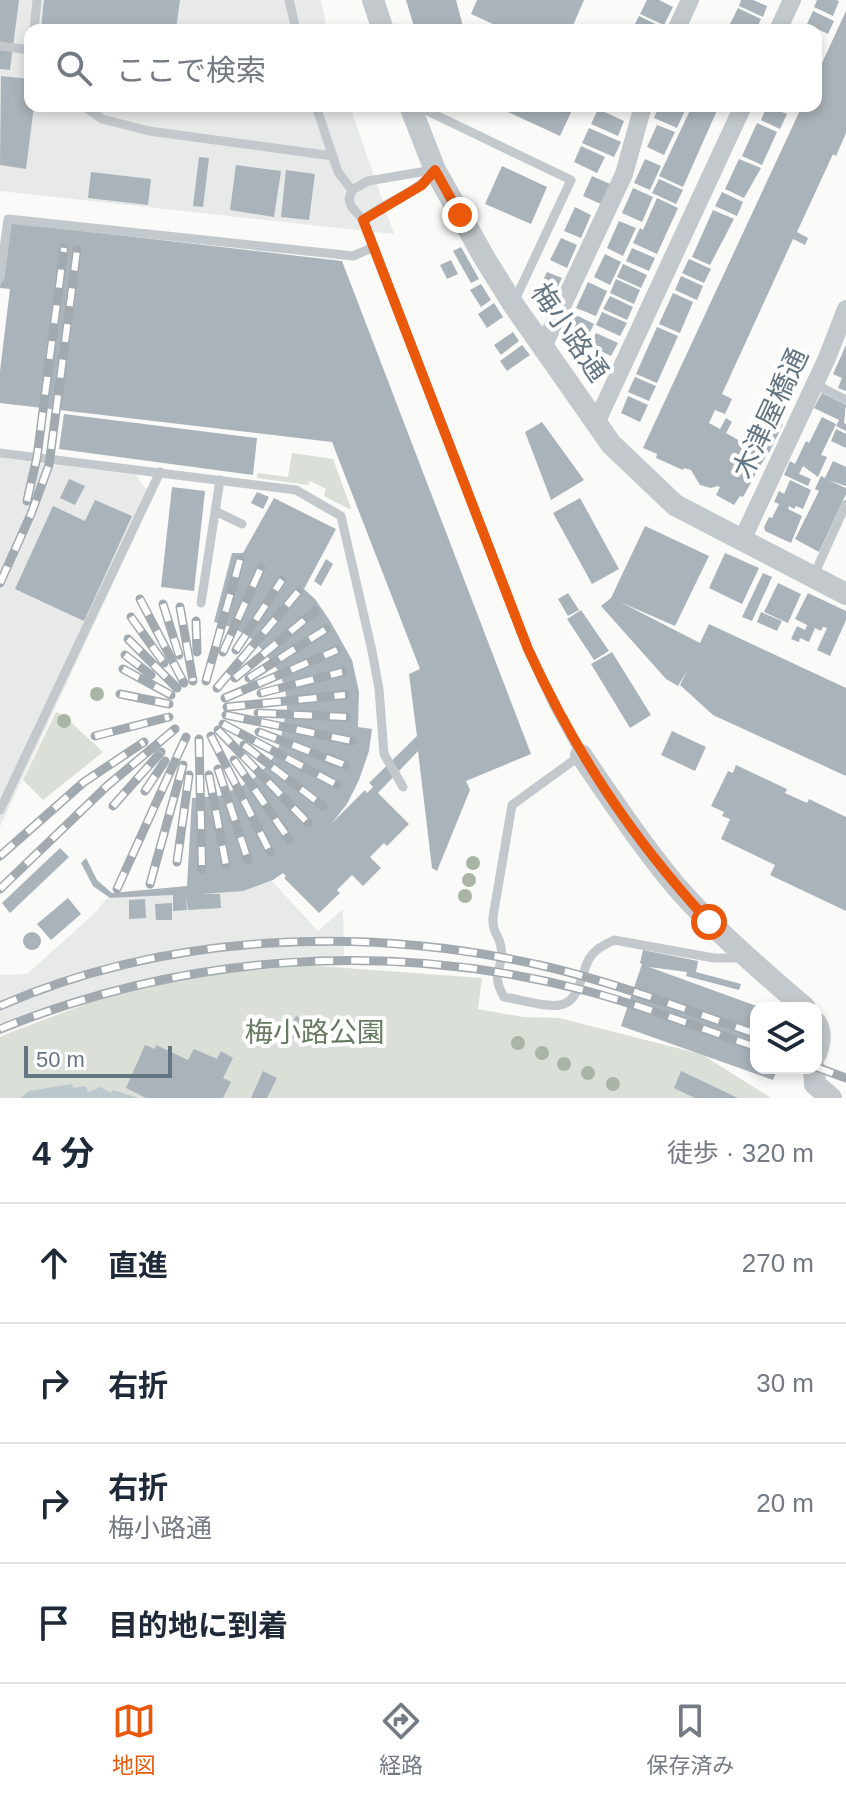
<!DOCTYPE html>
<html lang="ja">
<meta charset="utf-8">
<style>
body{margin:0;font-family:Helvetica,"Noto Sans JP",sans-serif;background:#f6f6f7;color:#1f2937}
.controls{position:absolute;right:24px;bottom:24px;display:grid;overflow:hidden;border-radius:16px;box-shadow:0 4px 12px #0003}
.controls button{width:72px;height:72px;display:grid;place-items:center;padding:0;border:0;border-bottom:2px solid #e0e1e3;background:#fff;color:#1f2937;font:40px sans-serif}
.scale{position:absolute;left:24px;bottom:20px;width:148px;box-sizing:border-box;padding-left:8px;border:4px solid #657683;border-top:0;font-size:22px;line-height:28px;white-space:nowrap;color:#657683;-webkit-text-stroke:6px #fff;paint-order:stroke}
.stop{position:absolute;width:24px;height:24px;margin:-18px;border:6px solid #ea580c;border-radius:50%;background:#fff}
.stop.end{background:#ea580c;border-color:#fff;box-shadow:0 2px 8px #0008}
.list{margin:0;padding:0;list-style:none}
h2{display:flex;justify-content:space-between;align-items:center;height:104px;margin:0;padding:0 32px;font-size:34px}
h2 small{font-size:26px;font-weight:400;color:#747a83}
.list li{display:grid;grid-template-columns:52px 1fr auto;gap:24px;align-items:center;box-sizing:border-box;height:120px;padding:0 32px;border-top:2px solid #e0e1e3}
.list b{display:block;font-size:30px;white-space:nowrap}
.list p{margin:0;font-size:26px;white-space:nowrap;color:#747a83}
.list em{font-size:26px;font-style:normal;color:#747a83}
.icon{flex:none;width:44px;height:44px;fill:none;stroke:currentColor;stroke-width:2;stroke-linecap:round;stroke-linejoin:round}
.map{position:relative;flex:none;width:846px;height:1098px;overflow:hidden}
.search{position:absolute;background:#fff;box-shadow:0 4px 12px #0003;left:24px;right:24px;top:24px;height:88px;display:flex;align-items:center;gap:20px;box-sizing:border-box;padding:0 28px;border-radius:16px;color:#747a83;font-size:30px}
.sheet{height:584px;background:#fff}
nav{display:flex;justify-content:space-around;align-items:center;box-sizing:border-box;height:112px;border-top:2px solid #e0e1e3;background:#fff;font-size:22px;color:#747a83}
nav a{display:grid;justify-items:center;gap:4px}
nav .on{color:#ea580c}
.map>svg:first-child{display:block}
</style>
<div class="map">
<svg width="846" height="1098" viewBox="0 0 846 1098">
<rect width="100%" height="100%" fill="#fafaf8"/>
<g fill="#e8e9e9">
<polygon points="0,0 321,0 327,30 30,30 30,106 350,106 394,234 0,191"/>
<polygon points="0,458 136,475 144,487 155,493 0,827"/>
<polygon points="272,881 318,931 343,909 344,964 280,966 174,979 90,999 0,1035 0,975 27,974 96,912 106,899 243,890"/>
</g>
<g fill="#dadfd7">
<polygon points="292,453 333,459 351,508 349,509 324,496 326,489 310,481 308,485 257,478 258,473 288,477"/>
<polygon points="56,712 63,715 103,752 43,800 23,780"/>
<polygon points="305,965 482,978 478,1009 523,1017 559,1018 701,1054 771,1098 0,1098 0,1037 9,1033 104,997 199,976"/>
</g>
<polygon fill="#bbc7cb" points="72,1084 73,1088 86,1086 88,1092 101,1087 111,1093 113,1090 138,1098 20,1098 29,1091"/>
<g fill="#aab3b9">
<polygon points="0,0 19,0 10,70 0,69"/>
<polygon points="44,0 180,0 176,30 41,28"/>
<polygon points="406,0 456,0 464,30 415,30"/>
<polygon points="477,0 584,0 571,30 506,30 471,14"/>
<polygon points="647,0 659,0 673,7 664,25 640,14"/>
<polygon points="741,0 753,0 767,6 763,17 739,6"/>
<polygon points="817,0 836,0 839,1 833,16 814,7"/>
<polygon points="738,8 761,19 756,30 727,30"/>
<polygon points="813,11 834,21 828,34 807,24"/>
<polygon points="846,11 846,133 836,156 833,154 797,232 808,238 805,245 793,239 722,394 732,399 725,414 715,410 709,423 720,429 726,418 732,422 726,433 766,456 743,497 740,496 734,505 716,495 720,487 718,486 711,488 700,485 691,470 684,468 683,470 656,458 657,454 643,448 802,106 816,106 816,76"/>
<polygon points="639,16 662,27 661,30 632,30"/>
<polygon points="1,76 30,79 30,106 34,106 26,169 0,165"/>
<polygon points="495,106 574,106 560,136"/>
<polygon points="659,106 686,108 677,128 654,118"/>
<polygon points="692,106 719,106 683,187 659,176"/>
<polygon points="767,106 787,114 780,129 761,120"/>
<polygon points="598,109 624,121 618,136 591,124"/>
<polygon points="757,123 777,132 762,165 742,156"/>
<polygon points="657,125 675,132 664,155 647,147"/>
<polygon points="589,128 621,142 614,157 582,143"/>
<polygon points="581,146 605,157 597,173 574,162"/>
<polygon points="199,157 209,158 203,207 193,206"/>
<polygon points="645,159 661,166 650,190 634,183"/>
<polygon points="739,159 761,168 744,198 725,189"/>
<polygon points="236,165 281,171 274,217 230,210"/>
<polygon points="502,166 547,187 531,224 485,204"/>
<polygon points="286,170 315,174 309,220 281,217"/>
<polygon points="91,172 151,179 148,205 88,198"/>
<polygon points="592,176 610,184 601,204 583,196"/>
<polygon points="659,179 683,190 676,204 652,193"/>
<polygon points="633,188 653,197 642,222 622,213"/>
<polygon points="722,192 743,202 737,216 715,206"/>
<polygon points="657,198 678,208 657,254 633,243 640,228 643,230"/>
<polygon points="575,207 591,215 581,238 564,231"/>
<polygon points="713,210 734,219 710,265 692,257"/>
<polygon points="619,221 636,228 623,256 607,248"/>
<polygon points="5,222 342,261 531,754 466,781 470,790 437,871 432,868 418,751 378,793 409,824 387,846 384,843 370,857 381,868 363,886 352,875 337,890 340,893 319,913 284,878 286,876 283,873 273,880 243,891 202,894 220,894 221,908 188,910 186,895 187,910 173,911 173,895 110,898 93,886 81,863 86,858 97,880 112,893 187,886 192,798 219,796 250,782 269,764 279,747 287,708 285,687 277,669 255,641 234,628 214,622 232,553 243,553 274,498 336,529 304,589 315,599 330,621 352,660 359,692 358,727 372,729 369,751 359,780 347,804 332,823 365,790 367,793 373,787 369,783 417,736 409,674 420,669 332,442 0,403 0,371 10,289 0,288"/>
<polygon points="561,238 577,245 567,268 550,260"/>
<polygon points="461,247 479,279 471,283 453,251"/>
<polygon points="632,248 655,258 649,271 626,261"/>
<polygon points="605,254 621,262 610,285 594,277"/>
<polygon points="689,259 711,269 704,283 682,273"/>
<polygon points="451,260 458,274 447,279 440,265"/>
<polygon points="623,264 647,275 641,288 617,277"/>
<polygon points="547,272 562,278 547,309 532,303"/>
<polygon points="681,276 703,286 697,300 675,290"/>
<polygon points="616,279 640,290 634,304 610,293"/>
<polygon points="588,282 607,291 596,316 576,308"/>
<polygon points="481,284 491,300 481,307 470,290"/>
<polygon points="673,293 693,302 680,333 659,324"/>
<polygon points="610,296 633,307 627,320 603,309"/>
<polygon points="494,303 503,317 487,328 478,314"/>
<polygon points="602,312 627,323 620,336 596,325"/>
<polygon points="576,315 594,324 582,348 564,339"/>
<polygon points="657,327 678,336 657,383 636,374"/>
<polygon points="513,332 519,341 501,355 494,345"/>
<polygon points="596,333 618,343 611,356 590,346"/>
<polygon points="522,345 530,355 507,371 500,361"/>
<polygon points="846,345 846,391 838,388 842,378 833,374"/>
<polygon points="592,352 609,360 600,378 583,371"/>
<polygon points="635,377 656,386 649,401 628,392"/>
<polygon points="822,393 846,405 844,423 846,424 846,431 836,426 839,420 814,408"/>
<polygon points="628,396 648,405 640,422 621,413"/>
<polygon points="64,414 257,438 253,475 59,449"/>
<polygon points="822,417 836,424 821,455 827,457 818,477 803,466 799,474 811,479 808,486 784,475 790,461 795,464 806,441 809,443"/>
<polygon points="773,419 783,424 769,453 759,448"/>
<polygon points="542,422 584,480 551,500 525,432"/>
<polygon points="836,429 846,434 846,448 831,441"/>
<polygon points="833,461 846,467 846,486 828,480 846,488 846,494 819,552 795,539 819,491 815,489 821,476 825,478"/>
<polygon points="69,479 85,486 75,505 60,498"/>
<polygon points="790,480 811,490 803,509 796,506 794,509 789,506 788,509 802,516 791,543 765,531 764,527 769,517 772,518 779,504 774,502 779,491 784,494"/>
<polygon points="172,487 205,491 194,591 161,587"/>
<polygon points="257,492 269,497 263,509 251,503"/>
<polygon points="580,498 619,569 592,584 553,513"/>
<polygon points="95,500 132,516 84,621 15,589 53,506 85,521"/>
<polygon points="645,526 709,556 675,626 620,602 700,643 709,624 846,688 846,776 713,715 680,685 687,671 678,686 666,679 601,606 611,598"/>
<polygon points="725,553 759,568 742,604 709,588"/>
<polygon points="326,559 333,564 321,586 314,581"/>
<polygon points="763,573 772,577 752,621 742,617"/>
<polygon points="778,583 801,594 788,623 764,612"/>
<polygon points="568,593 579,610 568,616 558,599"/>
<polygon points="808,593 846,611 846,620 830,656 817,650 827,628 823,627 821,631 815,628 809,642 800,638 799,642 791,639 797,626 805,630 807,625 795,619"/>
<polygon points="581,610 609,651 594,660 567,619"/>
<polygon points="761,612 782,621 777,631 757,622"/>
<polygon points="612,652 651,715 630,728 591,664"/>
<polygon points="672,731 706,747 695,771 661,755"/>
<polygon points="736,765 787,789 785,793 807,803 809,799 846,817 846,911 770,875 775,865 721,839 730,819 722,816 724,812 711,806 728,771 733,773"/>
<polygon points="60,848 69,857 10,913 2,903"/>
<polygon points="68,898 81,914 51,940 37,924"/>
<polygon points="145,899 146,918 129,919 129,900"/>
<polygon points="172,903 172,920 156,920 155,904"/>
<circle cx="32" cy="941" r="9"/>
<polygon points="643,950 698,961 696,972 741,984 739,990 686,976 687,972 649,967 762,1008 756,1008 756,1068 778,1068 773,1080 621,1026 642,964 640,963"/>
<polygon points="296,1016 314,1025 306,1044 287,1036"/>
<polygon points="317,1024 330,1031 323,1046 310,1039"/>
<polygon points="145,1045 155,1049 156,1045 188,1060 194,1049 217,1059 221,1051 233,1058 223,1078 231,1082 223,1098 146,1098 126,1088"/>
<polygon points="263,1071 277,1078 267,1098 251,1098"/>
<polygon points="681,1071 738,1098 695,1098 674,1088"/>
</g>
<g fill="none" stroke-linecap="round" stroke-linejoin="round">
<g stroke="#c3c8cc" stroke-width="9">
<polyline points="289,0 296,30"/>
<polyline points="34,30 37,0"/>
<polyline points="0,46 30,50"/>
<polyline points="84,106 102,119 149,131 333,156"/>
<path d="M 316,106 L 338,172 L 352,190 L 349,199 L 351,206 L 363,220 L 374,247 L 528,649 L 553,704 L 581,755 L 512,805 L 493,917 C 492,934 499,934 501,947 C 505,969 489,971 504,997 C 518,999 547,1008 560,1005 C 580,1002 581,973 589,959 C 595,949 604,945 614,940 L 714,958 L 742,958"/>
<polyline points="417,106 571,180 514,302"/>
<polyline points="352,190 368,181 433,170"/>
<path d="M 363,220 C 388,199 411,198 435,170"/>
<polyline points="0,278 8,219 353,256 374,247"/>
<polyline points="815,384 846,400"/>
<polyline points="0,453 296,490 341,516 372,651 379,689 384,754 403,787"/>
<polyline points="217,512 242,524"/>
<polyline points="813,577 846,504"/>
<polyline points="201,603 220,480"/>
<polyline points="0,810 160,472"/>
</g>
<g stroke="#c3c8cc" stroke-width="18">
<polyline points="676,30 690,0"/>
<polyline points="778,30 792,0"/>
<polyline points="543,347 624,174 643,106"/>
<polyline points="596,423 743,106"/>
<polyline points="742,540 827,358 846,309"/>
</g>
<g stroke="#c3c8cc" stroke-width="22">
<polyline points="373,0 383,30"/>
<polyline points="410,106 435,170 485,259 513,304 611,444 675,505 846,594"/>
<path d="M 581,755 C 611,799 641,844 675,885 C 714,930 760,969 805,1008"/>
<path d="M 816,1023 C 822,1033 820,1044 816,1054"/>
<polyline points="814,1068 815,1084 831,1098"/>
</g>
<defs>
<g id="rail">
<polyline points="27,501 37,457 64,248"/>
<polyline points="0,583 31,514 49,465 77,250"/>
<polyline points="140,599 184,683"/>
<polyline points="163,604 179,655"/>
<polyline points="180,607 193,681"/>
<polyline points="131,617 164,663"/>
<polyline points="196,621 197,652"/>
<polyline points="128,639 177,688"/>
<polyline points="236,650 282,580"/>
<polyline points="223,652 261,568"/>
<polyline points="125,655 151,675"/>
<polyline points="123,669 171,695"/>
<polyline points="235,678 315,611"/>
<polyline points="249,678 326,629"/>
<polyline points="206,681 240,560"/>
<polyline points="217,688 298,592"/>
<polyline points="261,693 342,672"/>
<polyline points="120,694 169,704"/>
<polyline points="225,698 337,650"/>
<polyline points="227,707 345,695"/>
<polyline points="258,713 346,717"/>
<polyline points="226,715 352,741"/>
<polyline points="223,724 337,785"/>
<polyline points="218,730 308,823"/>
<polyline points="259,732 345,765"/>
<polyline points="95,736 169,717"/>
<polyline points="211,736 270,852"/>
<polyline points="199,739 202,869"/>
<polyline points="244,745 323,806"/>
<polyline points="234,760 289,839"/>
<polyline points="218,769 248,860"/>
<polyline points="209,775 226,865"/>
<polyline points="145,791 165,761"/>
<polyline points="113,806 161,752"/>
<polyline points="0,856 84,782 144,742"/>
<polyline points="177,862 189,775"/>
<polyline points="150,884 183,765"/>
<polyline points="0,889 107,786 175,729"/>
<polyline points="117,889 186,737"/>
<path d="M 0,1006 C 169,932 369,925 548,967 C 619,984 687,1010 756,1034"/>
<path d="M 0,1029 C 186,954 389,940 583,990 C 642,1005 699,1028 756,1047"/>
<polyline points="816,1067 846,1078"/>
</g>
</defs>
<use href="#rail" stroke="#a2aab0" stroke-width="9"/>
<use href="#rail" stroke="#fff" stroke-width="6" stroke-dasharray="18" stroke-linecap="butt"/>
</g>
<g fill="#aab4a7">
<circle cx="97" cy="694" r="7"/>
<circle cx="64" cy="721" r="7"/>
<circle cx="473" cy="863" r="7"/>
<circle cx="469" cy="880" r="7"/>
<circle cx="465" cy="896" r="7"/>
<circle cx="518" cy="1043" r="7"/>
<circle cx="542" cy="1053" r="7"/>
<circle cx="564" cy="1064" r="7"/>
<circle cx="588" cy="1073" r="7"/>
<circle cx="613" cy="1084" r="7"/>
</g>
<g fill="none" stroke-linecap="round" stroke-linejoin="round">
<path stroke="#ea580c" stroke-width="10" d="M 460,215 L 435,170 L 422,185 L 363,220 L 528,649 C 576,754 631,837 709,922"/>
</g>
<g text-anchor="middle" stroke-width="8" stroke-linejoin="round" paint-order="stroke">
<g font-size="28" fill="#657683" stroke="#fff">
<text transform="translate(570 332) rotate(55)" y="10">梅小路通</text>
<text transform="translate(770 413) rotate(-65)" y="10">木津屋橋通</text>
</g>
<g font-size="28" fill="#687a64" stroke="#fff">
<text x="315" y="1042">梅小路公園</text>
</g>
</g>
</svg>
<div class="controls">
<button><svg class="icon" aria-label="layers" viewBox="0 0 24 24"><path d="M12 4l9 5-9 5-9-5zM3 14l9 5 9-5"/></svg></button>
</div>
<div class="scale">50 m</div>
<div class="stop" style="left:709px;top:922px"></div>
<div class="stop end" style="left:460px;top:215px"></div>
<div class="search"><svg class="icon" aria-label="search" viewBox="0 0 24 24"><circle cx="10" cy="10" r="6"/><path d="M15 15l6 6"/></svg>ここで検索</div>
</div>
<section class="sheet">
<h2>4 分<small>徒歩 · 320 m</small></h2>
<ul class="list">
<li><svg class="icon" aria-label="ahead" viewBox="0 0 24 24"><path d="M12 20V5M6 11l6-6 6 6"/></svg><div><b>直進</b></div><em>270 m</em></li>
<li><svg class="icon" aria-label="right" viewBox="0 0 24 24"><path d="M7 20v-9h11M14 6l5 5-5 5"/></svg><div><b>右折</b></div><em>30 m</em></li>
<li><svg class="icon" aria-label="right" viewBox="0 0 24 24"><path d="M7 20v-9h11M14 6l5 5-5 5"/></svg><div><b>右折</b><p>梅小路通</p></div><em>20 m</em></li>
<li><svg class="icon" aria-label="arrive" viewBox="0 0 24 24"><path d="M6 21V4h12l-3 4 3 4H6"/></svg><div><b>目的地に到着</b></div></li>
</ul>
</section>
<nav>
<a class="on"><svg class="icon" aria-label="map" viewBox="0 0 24 24"><path d="M3 6l6-2 6 2 6-2v14l-6 2-6-2-6 2zM9 4v14M15 6v14"/></svg>地図</a>
<a><svg class="icon" aria-label="directions" viewBox="0 0 24 24"><path d="M12 3l9 9-9 9-9-9zM9 14v-3h6M13 9l2 2-2 2"/></svg>経路</a>
<a><svg class="icon" aria-label="saved" viewBox="0 0 24 24"><path d="M7 4h10v16l-5-4-5 4z"/></svg>保存済み</a>
</nav>
